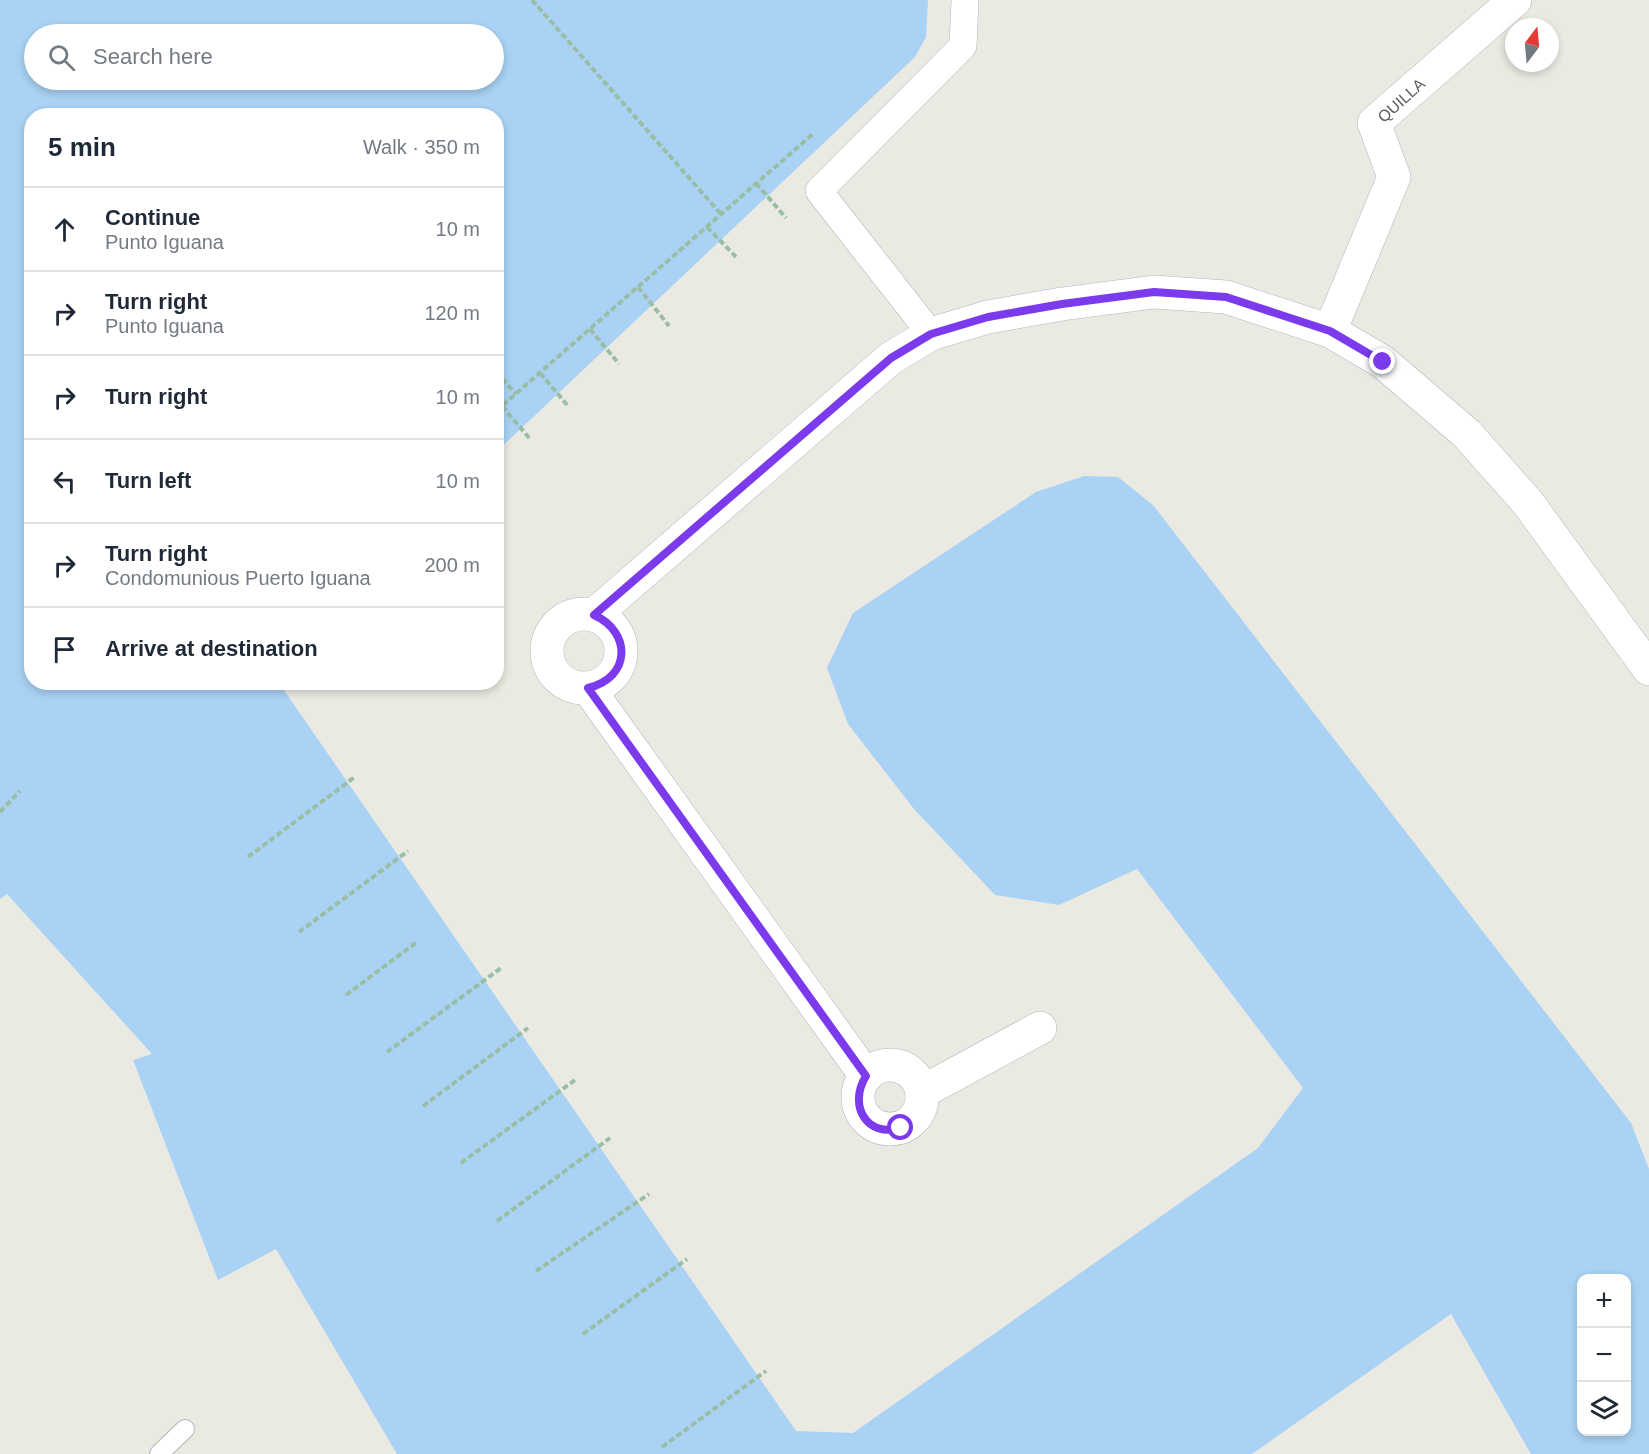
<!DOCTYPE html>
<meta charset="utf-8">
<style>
body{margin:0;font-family:Arial,sans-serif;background:#f6f6f7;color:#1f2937}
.controls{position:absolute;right:18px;bottom:18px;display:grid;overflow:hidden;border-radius:12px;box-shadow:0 3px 9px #0003}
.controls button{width:54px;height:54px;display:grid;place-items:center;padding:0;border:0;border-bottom:2px solid #e0e1e3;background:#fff;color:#1f2937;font:30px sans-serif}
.compass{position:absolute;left:1505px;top:18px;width:54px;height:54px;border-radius:50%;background:#fff;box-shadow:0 3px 9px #0003;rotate:16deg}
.stop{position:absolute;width:18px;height:18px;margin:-14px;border:4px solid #7c3aed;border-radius:50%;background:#fff}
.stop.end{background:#7c3aed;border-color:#fff;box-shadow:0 2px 6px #0008}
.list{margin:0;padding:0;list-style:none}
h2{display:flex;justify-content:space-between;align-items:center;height:78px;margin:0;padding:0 24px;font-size:26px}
h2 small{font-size:20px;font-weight:400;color:#747a83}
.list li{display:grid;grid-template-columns:39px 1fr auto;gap:18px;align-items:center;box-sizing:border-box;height:84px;padding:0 24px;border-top:2px solid #e0e1e3}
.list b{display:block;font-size:22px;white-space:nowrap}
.list p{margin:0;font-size:20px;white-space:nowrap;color:#747a83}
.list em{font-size:20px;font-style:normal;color:#747a83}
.icon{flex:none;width:33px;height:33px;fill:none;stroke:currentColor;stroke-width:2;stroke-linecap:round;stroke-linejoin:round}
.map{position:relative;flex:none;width:1649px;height:1454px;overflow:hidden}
.search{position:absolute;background:#fff;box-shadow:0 3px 9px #0003;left:24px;top:24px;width:480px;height:66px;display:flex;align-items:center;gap:15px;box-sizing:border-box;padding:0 21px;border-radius:33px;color:#747a83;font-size:22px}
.panel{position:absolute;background:#fff;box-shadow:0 3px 9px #0003;left:24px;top:108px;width:480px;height:582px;border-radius:24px}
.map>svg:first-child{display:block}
</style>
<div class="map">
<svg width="1649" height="1454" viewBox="0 0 1649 1454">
<rect width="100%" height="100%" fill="#ebeae2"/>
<path fill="#a9d2f4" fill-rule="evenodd" d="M 0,0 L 928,0 L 926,37 L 915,57 L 497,451 L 496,116 L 32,116 L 32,682 L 279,683 L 796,1431 L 853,1433 L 1258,1148 L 1303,1088 L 1137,869 L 1059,905 L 995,895 L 914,809 L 848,724 L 827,668 L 853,613 L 1036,492 L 1084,476 L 1118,477 L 1153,505 L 1631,1123 L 1649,1169 L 1649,1454 L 1531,1454 L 1451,1314 L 1252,1454 L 397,1454 L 276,1249 L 218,1280 L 133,1060 L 152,1054 L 7,894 L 0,899 ZM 34,34 L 494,34 L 494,80 L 34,80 ZM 1582,1278 L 1626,1278 L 1626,1432 L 1582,1432 Z"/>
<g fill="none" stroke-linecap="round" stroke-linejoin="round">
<defs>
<polyline id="service" points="159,1454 185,1429"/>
<polyline id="pedestrian" points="931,334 819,191 963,46 965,0"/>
<g id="minor">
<polyline points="1330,331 1394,177 1374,123 1515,0"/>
<circle cx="584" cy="651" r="37"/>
<polyline points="594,615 891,358 931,334 988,317 1062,304 1154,292 1226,297 1330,331 1383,362 1467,434 1528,503 1649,669"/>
<polyline points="588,688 866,1076"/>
<circle cx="890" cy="1097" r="32"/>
<polyline points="922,1092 1040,1028"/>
</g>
</defs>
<use href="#service" stroke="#b3b4b8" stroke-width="20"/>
<use href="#pedestrian" stroke="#b3b4b8" stroke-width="28"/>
<use href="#minor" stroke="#b3b4b8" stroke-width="34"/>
<g stroke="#9abea5" stroke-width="4" stroke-dasharray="6 3" stroke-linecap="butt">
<polyline points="532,0 721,214"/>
<polyline points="756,183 786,218"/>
<polyline points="707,227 736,257"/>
<polyline points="638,287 669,326"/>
<polyline points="590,329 619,364"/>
<polyline points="496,372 516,394"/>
<polyline points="540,373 568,406"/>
<polyline points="502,406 530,439"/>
<polyline points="496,411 814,133"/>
<polyline points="0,812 20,791"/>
<polyline points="248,857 356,776"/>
<polyline points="299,932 408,851"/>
<polyline points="346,995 417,942"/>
<polyline points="387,1052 501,968"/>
<polyline points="423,1106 528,1028"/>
<polyline points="461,1163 575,1080"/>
<polyline points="497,1221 610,1138"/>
<polyline points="536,1271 649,1194"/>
<polyline points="583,1334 687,1259"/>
<polyline points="662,1447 766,1371"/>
</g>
<use href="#service" stroke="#fff" stroke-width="18"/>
<use href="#pedestrian" stroke="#fff" stroke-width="27"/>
<use href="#minor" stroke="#fff" stroke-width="33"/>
</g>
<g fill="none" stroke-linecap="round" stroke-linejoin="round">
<path stroke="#7c3aed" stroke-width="8" d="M 901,1128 C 866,1138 848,1105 866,1076 L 588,688 C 631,678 632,632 594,615 L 891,358 L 931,334 L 988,317 L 1062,304 L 1154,292 L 1226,297 L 1330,331 L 1383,362"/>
</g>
<g text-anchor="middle" stroke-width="4.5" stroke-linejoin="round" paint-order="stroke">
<g font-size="16" fill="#5b5d61" stroke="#fff">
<text transform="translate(1401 100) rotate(-42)" y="6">QUILLA</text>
</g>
</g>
</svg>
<div class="controls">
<button>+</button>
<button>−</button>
<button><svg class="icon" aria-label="layers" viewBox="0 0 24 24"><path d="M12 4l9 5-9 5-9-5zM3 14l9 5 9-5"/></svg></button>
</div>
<svg class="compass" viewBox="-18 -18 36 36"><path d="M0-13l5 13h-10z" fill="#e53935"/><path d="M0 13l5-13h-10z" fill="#747a83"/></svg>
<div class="stop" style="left:901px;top:1128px"></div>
<div class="stop end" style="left:1383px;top:362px"></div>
<div class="search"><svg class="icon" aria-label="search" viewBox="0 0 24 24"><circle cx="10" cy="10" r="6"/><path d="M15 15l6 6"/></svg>Search here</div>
<section class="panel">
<h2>5 min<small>Walk · 350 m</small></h2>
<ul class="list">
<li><svg class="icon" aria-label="ahead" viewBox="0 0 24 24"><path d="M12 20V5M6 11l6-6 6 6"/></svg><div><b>Continue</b><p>Punto Iguana</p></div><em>10 m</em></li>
<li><svg class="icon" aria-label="right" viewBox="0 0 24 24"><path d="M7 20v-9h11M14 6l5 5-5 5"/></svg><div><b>Turn right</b><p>Punto Iguana</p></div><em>120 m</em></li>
<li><svg class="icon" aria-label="right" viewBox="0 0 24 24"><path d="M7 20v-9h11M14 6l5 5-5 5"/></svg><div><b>Turn right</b></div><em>10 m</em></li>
<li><svg class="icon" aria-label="left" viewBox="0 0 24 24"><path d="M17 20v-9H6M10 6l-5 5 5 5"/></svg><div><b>Turn left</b></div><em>10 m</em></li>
<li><svg class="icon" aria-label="right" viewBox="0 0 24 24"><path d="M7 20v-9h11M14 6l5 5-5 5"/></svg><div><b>Turn right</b><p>Condomunious Puerto Iguana</p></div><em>200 m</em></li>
<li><svg class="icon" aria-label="arrive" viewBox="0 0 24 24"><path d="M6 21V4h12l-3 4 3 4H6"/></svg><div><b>Arrive at destination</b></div></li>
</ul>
</section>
</div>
